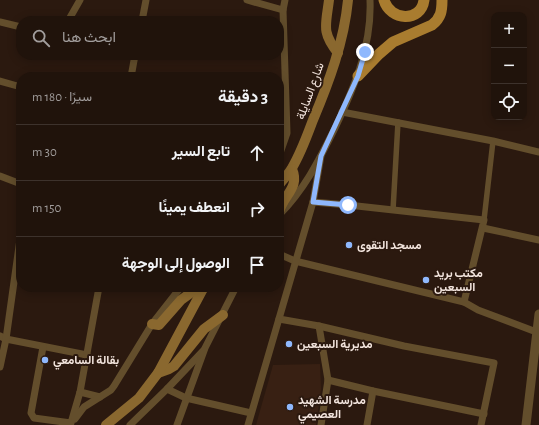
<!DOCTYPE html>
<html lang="ar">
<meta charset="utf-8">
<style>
body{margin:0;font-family:"Alegreya Sans",Vazirmatn,sans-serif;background:#281c14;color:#f1f3f6;direction:rtl}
.controls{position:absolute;right:12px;top:12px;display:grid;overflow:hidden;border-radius:8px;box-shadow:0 2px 10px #0003}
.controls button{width:36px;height:36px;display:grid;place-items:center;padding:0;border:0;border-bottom:1px solid #3d322c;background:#20130b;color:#f1f3f6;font:20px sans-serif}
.stop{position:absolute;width:12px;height:12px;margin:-9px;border:3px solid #8fb8fd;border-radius:50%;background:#fff}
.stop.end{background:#8fb8fd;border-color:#fff;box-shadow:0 1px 4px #0008}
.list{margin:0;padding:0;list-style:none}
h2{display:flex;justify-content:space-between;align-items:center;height:52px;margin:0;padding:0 16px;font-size:17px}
h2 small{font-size:13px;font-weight:400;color:#a29e9d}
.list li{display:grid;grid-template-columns:26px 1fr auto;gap:12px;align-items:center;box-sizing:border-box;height:56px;padding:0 16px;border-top:1px solid #3d322c}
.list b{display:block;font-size:15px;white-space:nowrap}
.list em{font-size:13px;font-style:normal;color:#a29e9d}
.icon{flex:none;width:22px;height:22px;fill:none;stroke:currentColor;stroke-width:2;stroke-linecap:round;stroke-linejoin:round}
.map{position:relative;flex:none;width:539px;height:425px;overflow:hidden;direction:ltr}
.search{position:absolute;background:#20130b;box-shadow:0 2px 10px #0003;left:16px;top:16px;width:268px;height:44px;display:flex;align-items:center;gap:10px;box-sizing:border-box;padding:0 14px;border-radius:16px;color:#a29e9d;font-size:15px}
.panel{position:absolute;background:#20130b;box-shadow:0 2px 10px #0003;left:16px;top:72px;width:268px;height:220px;border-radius:16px;direction:rtl}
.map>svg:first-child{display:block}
</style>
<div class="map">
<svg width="539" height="425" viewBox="0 0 539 425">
<rect width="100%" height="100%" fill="#2b190f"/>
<polygon fill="#382013" points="320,364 321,389 316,425 256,425 273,365"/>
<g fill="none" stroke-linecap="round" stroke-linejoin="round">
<g stroke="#634e2c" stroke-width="5.5">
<polyline points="393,210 398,122"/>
<polyline points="484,220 493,141"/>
</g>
<g stroke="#634e2c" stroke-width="7">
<polyline points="247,0 283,10"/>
<polyline points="68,21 80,0"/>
<polyline points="142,21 146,0"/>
<polyline points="0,22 21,27"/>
<polyline points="126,55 134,57"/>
<polyline points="131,77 135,55"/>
<polyline points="0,81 21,87"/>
<polyline points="342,112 493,141 539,152"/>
<polyline points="279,156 287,133 283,10 285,0"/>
<polyline points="0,176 21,184"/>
<polyline points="313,202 348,205 484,220 464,302"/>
<path d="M 279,215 C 305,189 319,160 335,128 C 354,88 372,46 370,0"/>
<polyline points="483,228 539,240"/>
<polyline points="279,254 295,261 464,302 478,310 539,333"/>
<polyline points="279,319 319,326 404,346 494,363 481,425"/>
<polyline points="319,326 328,380 321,425"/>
<polyline points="0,336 6,339 87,355"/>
<polyline points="43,347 31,413 34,418 71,423 80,392 99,287"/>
<polyline points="0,367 6,339 21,232"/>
<polyline points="328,380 373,391 484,414"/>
<polyline points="167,389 186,398 251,413"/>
<polyline points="80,392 100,397"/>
<polyline points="75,419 84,407 111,390 114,386 152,324 181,287"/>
<polyline points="130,425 167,389 203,351"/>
<polyline points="177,425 205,348 236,287"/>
<polyline points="248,425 313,202 321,156"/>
<polyline points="367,425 373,391"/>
</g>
<polyline stroke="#634e2c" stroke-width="9" points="526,425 539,314"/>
<g stroke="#8a682f" stroke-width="10">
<path d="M 329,0 C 326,25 321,32 338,53"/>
<path d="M 279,185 C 283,179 289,174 292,168 C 301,153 307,136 313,120 C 329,82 344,42 348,0"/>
<path d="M 279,212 C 284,194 300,188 292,169"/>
<polyline points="152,324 159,325 181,300 192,292 204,288"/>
<polyline points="158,373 169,369 174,366 204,329 223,315"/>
<polyline points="106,425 139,398 158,373 204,287"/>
</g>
<g stroke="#a97c2f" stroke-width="11">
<path d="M 384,0 C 390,21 421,23 424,0"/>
<path d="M 358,76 L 379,54 L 393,42 L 432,25 C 441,18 442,11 442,0"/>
</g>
</g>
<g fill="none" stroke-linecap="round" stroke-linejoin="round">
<polyline stroke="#8fb8fd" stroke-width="5" points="348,205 313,202 321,156 358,76 365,52"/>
</g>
<g fill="#8fb8fd" stroke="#2b190f" stroke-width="1.5">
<circle cx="349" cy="245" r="4"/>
<circle cx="426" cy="280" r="4"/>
<circle cx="289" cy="344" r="4"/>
<circle cx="45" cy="360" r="4"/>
<circle cx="290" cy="407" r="4"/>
</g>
<g text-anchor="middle" stroke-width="4" stroke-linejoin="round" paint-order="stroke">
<g font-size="12" fill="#f3e5de" stroke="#2b190f">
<text transform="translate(310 91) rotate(-70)" y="4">شارع السايلة</text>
</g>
<g font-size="12" font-weight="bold" fill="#f3e5de" stroke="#2b190f" text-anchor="start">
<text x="357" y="249">مسجد التقوى</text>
<text x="434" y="277">مكتب بريد<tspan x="434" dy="14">السبعين</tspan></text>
<text x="297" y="348">مديرية السبعين</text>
<text x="53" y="364">بقالة السامعي</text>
<text x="298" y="404">مدرسة الشهيد<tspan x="298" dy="14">العصيمي</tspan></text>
</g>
</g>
</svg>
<div class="controls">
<button>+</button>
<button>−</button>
<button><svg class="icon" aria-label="locate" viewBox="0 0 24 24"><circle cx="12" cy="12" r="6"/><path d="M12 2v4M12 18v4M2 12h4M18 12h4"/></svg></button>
</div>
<div class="stop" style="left:348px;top:205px"></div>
<div class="stop end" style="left:365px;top:52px"></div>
<div class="search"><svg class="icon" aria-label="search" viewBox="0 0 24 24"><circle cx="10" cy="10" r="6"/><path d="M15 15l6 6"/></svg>ابحث هنا</div>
<section class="panel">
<h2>3 دقيقة<small>سيرًا · 180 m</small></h2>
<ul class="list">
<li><svg class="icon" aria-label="ahead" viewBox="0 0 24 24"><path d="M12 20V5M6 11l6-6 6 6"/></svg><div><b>تابع السير</b></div><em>30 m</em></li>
<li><svg class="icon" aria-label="right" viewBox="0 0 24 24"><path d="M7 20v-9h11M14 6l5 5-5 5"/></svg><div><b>انعطف يمينًا</b></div><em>150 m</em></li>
<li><svg class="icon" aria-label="arrive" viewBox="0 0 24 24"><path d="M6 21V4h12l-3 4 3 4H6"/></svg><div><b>الوصول إلى الوجهة</b></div></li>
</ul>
</section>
</div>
